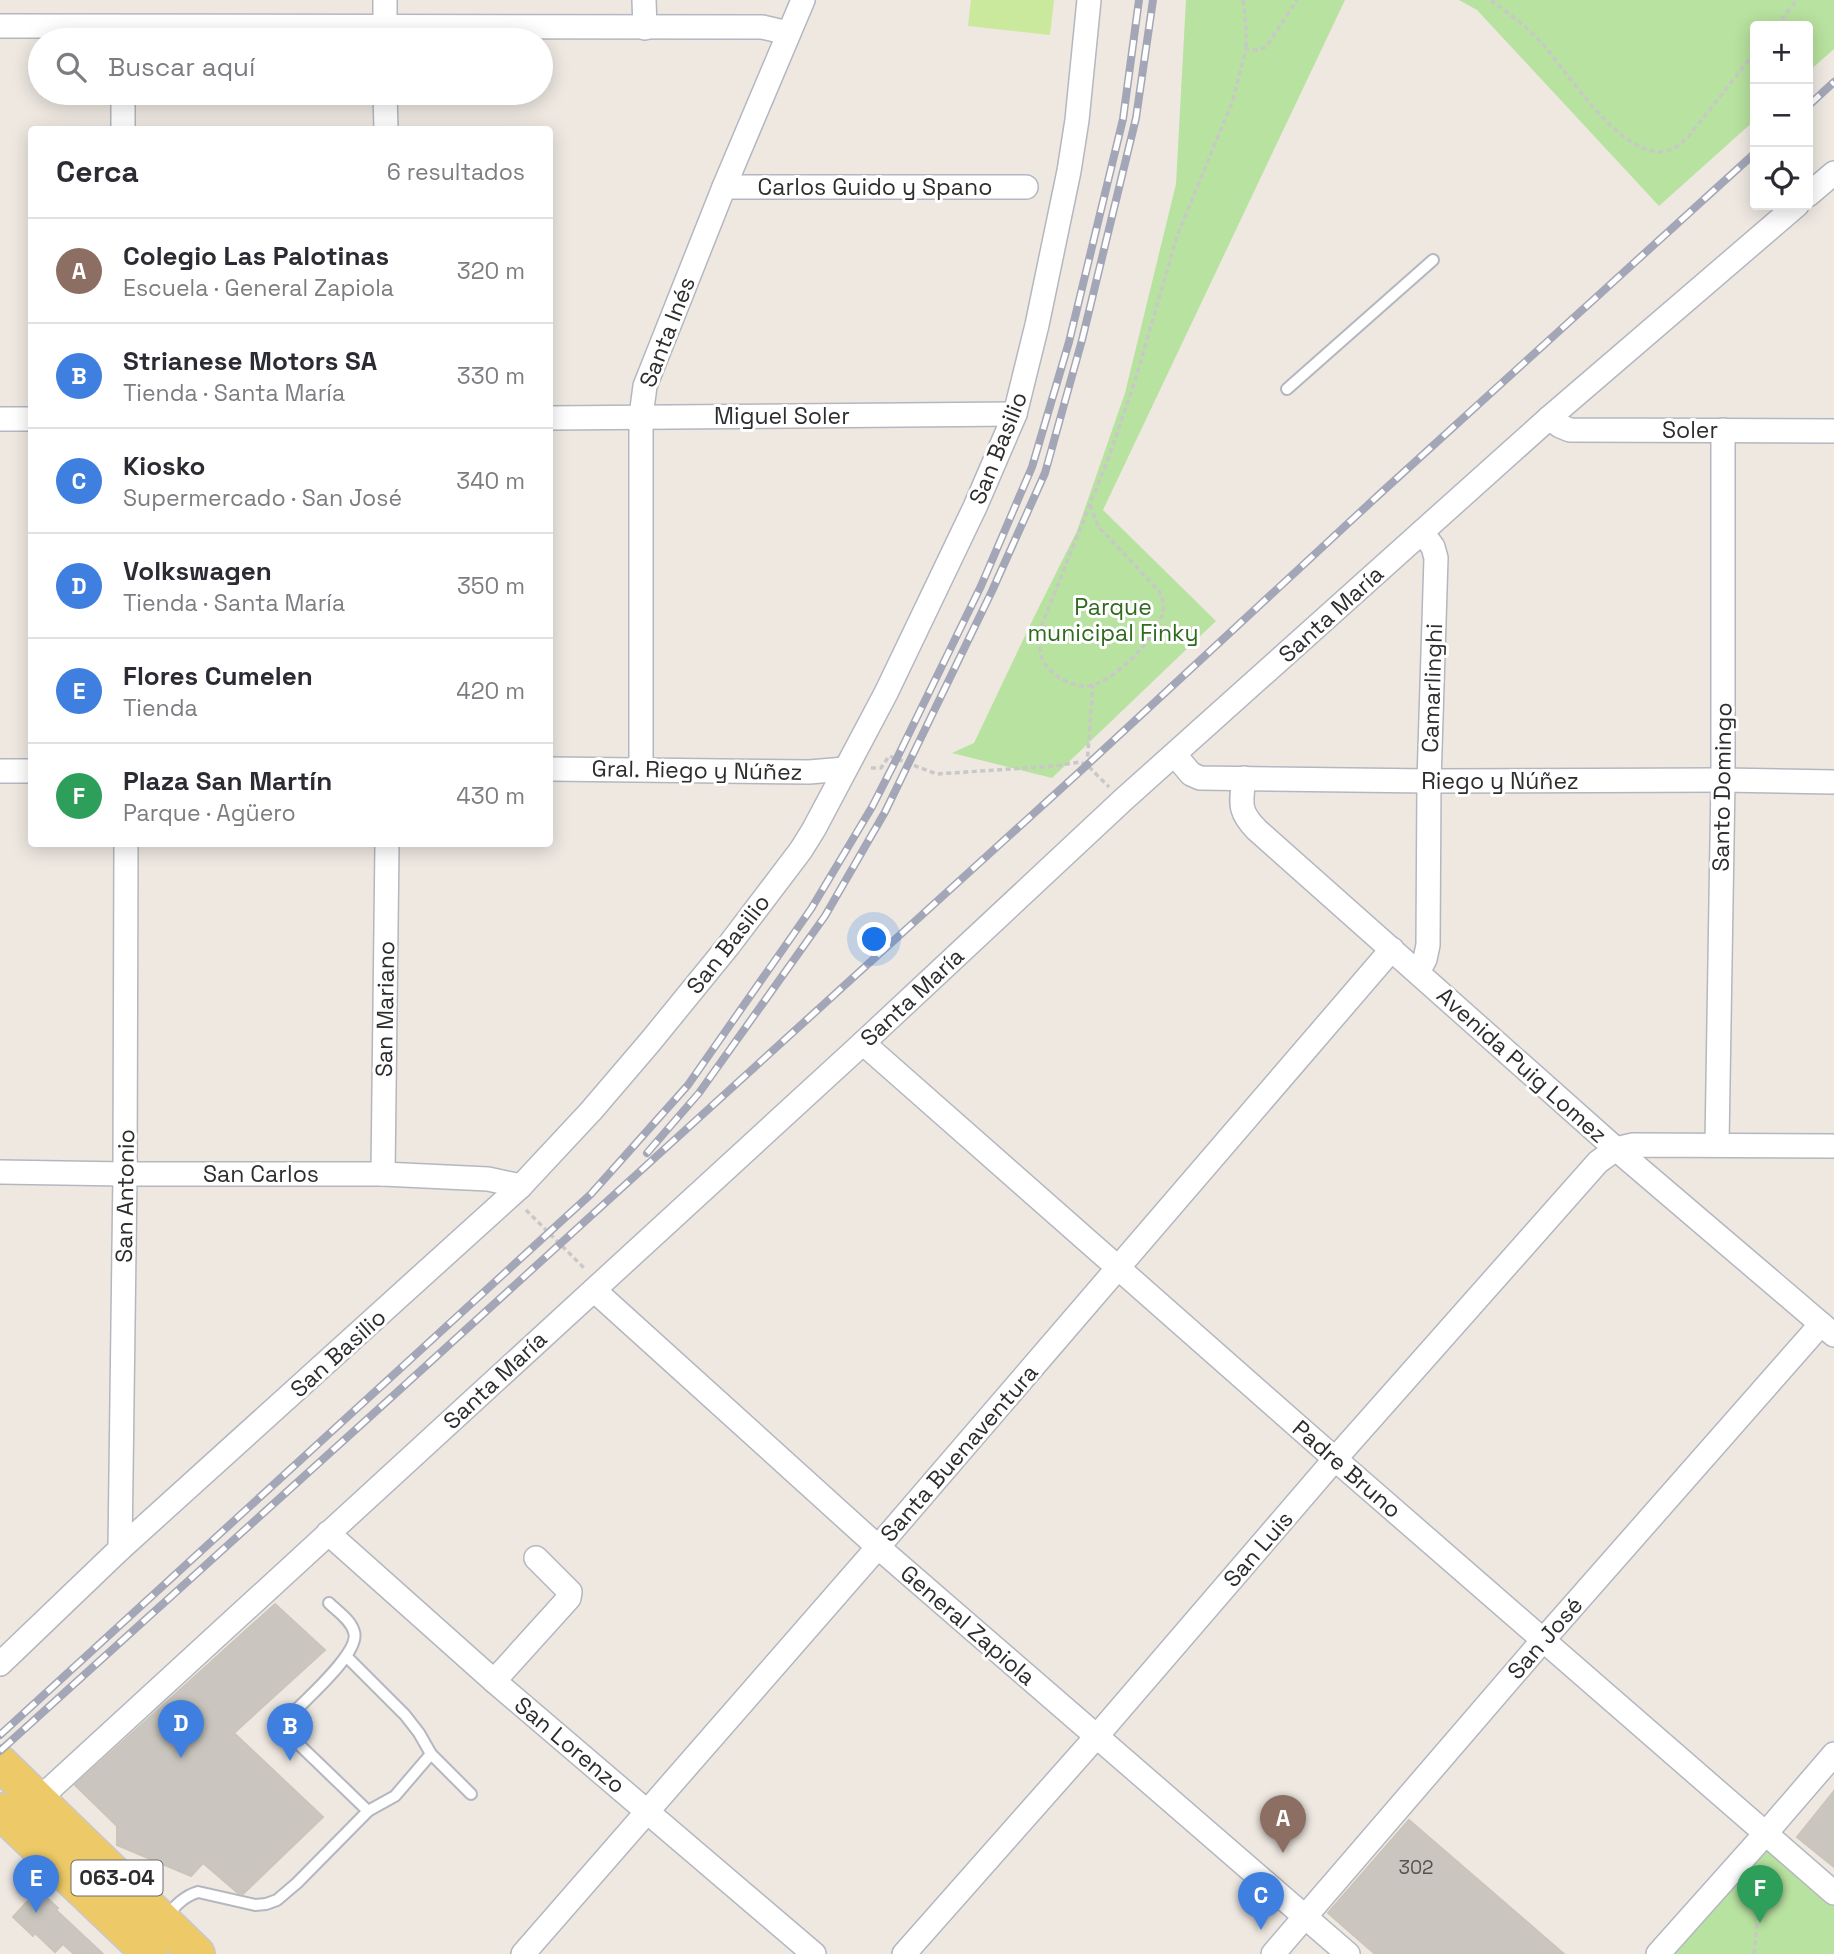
<!DOCTYPE html>
<html lang="es">
<meta charset="utf-8">
<style>
body{margin:0;font-family:"Space Grotesk",sans-serif;background:#f2f2f3;color:#2b2b33}
.controls{position:absolute;right:21px;top:21px;display:grid;overflow:hidden;border-radius:7px;box-shadow:0 4px 18px #0003}
.controls button{width:63px;height:63px;display:grid;place-items:center;padding:0;border:0;border-bottom:2px solid #e1e1e2;background:#fff;color:#2b2b33;font:35px sans-serif}
.you{position:absolute;left:875px;top:940px;width:24px;height:24px;margin:-18px;border:5px solid #fff;border-radius:50%;background:#1a73e8;box-shadow:0 0 0 10px #1a73e833}
.badge{display:grid;place-items:center;width:46px;height:46px;border-radius:50%;background:#0b8043;color:#fff;font-size:23px;font-weight:700}
.pin{position:absolute;translate:-50% -58px;filter:drop-shadow(0 2px 4px #0008)}
.pin::after{content:'';position:absolute;top:37px;width:24px;height:21px;background:inherit;clip-path:polygon(0 0,100% 0,50% 100%)}
.list{margin:0;padding:0;list-style:none}
h2{display:flex;justify-content:space-between;align-items:center;height:91px;margin:0;padding:0 28px;font-size:30px}
h2 small{font-size:23px;font-weight:400;color:#7c7c81}
.list li{display:grid;grid-template-columns:46px 1fr auto;gap:21px;align-items:center;box-sizing:border-box;height:105px;padding:0 28px;border-top:2px solid #e1e1e2}
.list b{display:block;font-size:26px;white-space:nowrap}
.list p{margin:0;font-size:23px;white-space:nowrap;color:#7c7c81}
.list em{font-size:23px;font-style:normal;color:#7c7c81}
.icon{flex:none;width:38px;height:38px;fill:none;stroke:currentColor;stroke-width:2;stroke-linecap:round;stroke-linejoin:round}
.map{position:relative;flex:none;width:1834px;height:1954px;overflow:hidden}
.search{position:absolute;background:#fff;box-shadow:0 4px 18px #0003;left:28px;top:28px;width:525px;height:77px;display:flex;align-items:center;gap:18px;box-sizing:border-box;padding:0 24px;border-radius:38px;color:#7c7c81;font-size:26px}
.panel{position:absolute;background:#fff;box-shadow:0 4px 18px #0003;left:28px;top:126px;width:525px;height:721px;border-radius:7px}
.map>svg:first-child{display:block}
</style>
<div class="map">
<svg width="1834" height="1954" viewBox="0 0 1834 1954">
<rect width="100%" height="100%" fill="#eee8e1"/>
<g fill="#b8e29f">
<polygon points="1186,0 1345,0 1103,510 1216,621 1052,778 952,753 974,743 1034,617 1077,531 1125,393 1176,184"/>
<polygon points="1459,0 1834,0 1834,49 1808,72 1808,26 1755,26 1755,120 1659,206 1477,10"/>
<polygon points="1766,1833 1834,1893 1834,1954 1658,1954"/>
</g>
<polygon fill="#cae99c" points="971,0 1054,0 1050,35 968,26"/>
<g fill="#cac6bf" stroke="#cac4ba" stroke-width="2">
<polygon points="275,1604 325,1650 234,1733 323,1817 243,1894 238,1893 203,1863 191,1876 117,1845 117,1826 75,1785"/>
<polygon points="1834,1791 1834,1867 1797,1837"/>
<polygon points="1409,1820 1564,1954 1375,1954 1328,1913"/>
<polygon points="38,1890 58,1908 56,1910 103,1954 74,1954 63,1944 55,1952 35,1933 33,1936 13,1917"/>
</g>
<g fill="none" stroke-linecap="round" stroke-linejoin="round">
<defs>
<g id="lane">
<polyline points="1287,389 1433,260"/>
<path d="M 329,1603 C 337,1611 351,1620 354,1632 C 361,1652 305,1700 290,1716 L 285,1726 L 285,1731 L 368,1811"/>
<polyline points="347,1657 405,1715 419,1733 431,1754 471,1794"/>
<path d="M 166,1917 C 175,1906 184,1896 198,1892 L 255,1905 L 266,1904 L 277,1900 L 297,1883 L 368,1811 L 395,1796 L 431,1754"/>
</g>
<g id="street">
<polyline points="385,0 385,40"/>
<polyline points="644,0 645,28"/>
<polyline points="0,26 762,27 788,33"/>
<polyline points="123,93 123,130"/>
<polyline points="385,93 386,130"/>
<polyline points="724,187 1026,187"/>
<polyline points="1808,195 1834,173"/>
<polyline points="550,418 1015,414"/>
<polyline points="1549,418 1560,426 1570,430 1834,431"/>
<polyline points="0,419 32,419"/>
<polyline points="1175,755 1191,774 1200,778 1429,781 1723,780 1834,782"/>
<polyline points="550,769 809,772 845,769"/>
<polyline points="641,769 641,416 645,386 724,187 803,0"/>
<polyline points="0,771 32,771"/>
<path d="M 1244,778 C 1241,803 1238,811 1257,830 L 1616,1149 L 1834,1335"/>
<polyline points="1418,972 1425,959 1428,945 1429,781 1436,558 1433,547 1422,532"/>
<polyline points="863,1043 1335,1459 1834,1893"/>
<polyline points="1717,1144 1723,780 1723,430"/>
<polyline points="0,1172 125,1174 383,1174 488,1179 521,1186"/>
<polyline points="383,1174 387,844"/>
<polyline points="594,1290 878,1547 1348,1954"/>
<polyline points="328,1533 494,1681 814,1954"/>
<polyline points="120,1549 125,1174 126,844"/>
<polyline points="0,1664 120,1549 521,1186 591,1111 650,1042 729,945 801,850 814,829 886,693 975,507 1015,414 1037,325 1069,171 1077,120 1089,0"/>
<polyline points="494,1681 569,1598 570,1592 536,1558"/>
<polyline points="38,1800 863,1043 1123,800 1549,418 1797,205"/>
<polyline points="523,1954 878,1547 1392,949"/>
<polyline points="904,1954 1096,1737 1335,1459 1598,1162 1616,1149 1633,1145 1834,1146"/>
<polyline points="1273,1954 1544,1639 1821,1324"/>
<polyline points="1658,1954 1766,1833 1834,1754"/>
</g>
<g id="primary">
<polyline points="0,1763 197,1954"/>
<polyline points="0,1811 150,1954"/>
</g>
</defs>
<use href="#lane" stroke="#b4b7c0" stroke-width="14"/>
<use href="#street" stroke="#b4b7c0" stroke-width="26"/>
<use href="#primary" stroke="#c8c8c8" stroke-width="38"/>
<g stroke="#c8c8c8" stroke-width="3.5" stroke-dasharray="5 3.5" stroke-linecap="butt">
<polyline points="1243,0 1246,25 1246,49"/>
<path d="M 1491,0 C 1508,13 1526,26 1541,42 C 1567,71 1622,161 1667,151 C 1676,148 1682,143 1689,136 L 1755,52"/>
<polyline points="1776,26 1797,0"/>
<path d="M 1090,505 L 1098,526 L 1159,591 C 1162,598 1165,605 1163,612 C 1158,637 1117,678 1093,685 C 1075,690 1049,675 1042,659 C 1039,650 1039,642 1039,632 L 1108,459 L 1135,381 L 1177,236 L 1233,100 L 1246,49 L 1258,50 L 1266,47 L 1297,0"/>
<polyline points="1087,765 1093,685"/>
<polyline points="871,768 881,768 889,756 937,774 1054,766 1080,762 1087,765 1109,787"/>
<polyline points="526,1210 585,1269"/>
<polyline points="1754,1954 1763,1869"/>
</g>
<use href="#lane" stroke="#fff" stroke-width="10"/>
<use href="#street" stroke="#fff" stroke-width="23"/>
<use href="#primary" stroke="#edca67" stroke-width="35"/>
<defs>
<g id="rail">
<polyline points="1808,106 1834,82"/>
<polyline points="647,1153 699,1093 825,916 885,812 992,591 1045,473 1082,340 1136,118 1153,0"/>
<polyline points="0,1735 591,1194 688,1085 811,909 872,807 897,758 981,586 1032,467 1069,342 1123,119 1139,0"/>
<polyline points="0,1751 384,1404 1087,765 1383,491 1755,153"/>
</g>
</defs>
<use href="#rail" stroke="#a3a6b7" stroke-width="8"/>
<use href="#rail" stroke="#fff" stroke-width="5" stroke-dasharray="16" stroke-linecap="butt"/>
</g>
<g text-anchor="middle" stroke-width="6" stroke-linejoin="round" paint-order="stroke">
<g font-size="19" fill="#545352">
<text x="1416" y="1874">302</text>
</g>
<rect fill="#fff" stroke="#6c6c6c" stroke-width="2" x="71.5" y="1860.5" width="91" height="35" rx="5"/>
<g font-size="21" font-weight="bold" fill="#2d2d2d">
<text x="117" y="1885">063-04</text>
</g>
<g font-size="23" fill="#2d2d2d" stroke="#fff">
<text x="875" y="195">Carlos Guido y Spano</text>
<text transform="translate(667 332) rotate(-69)" y="8">Santa Inés</text>
<text x="782" y="424">Miguel Soler</text>
<text x="1690" y="438">Soler</text>
<text transform="translate(998 448) rotate(-68)" y="8">San Basilio</text>
<text transform="translate(1331 614) rotate(-42)" y="8">Santa María</text>
<text transform="translate(1432 688) rotate(-88)" y="8">Camarlinghi</text>
<text transform="translate(697 770) rotate(1)" y="8">Gral. Riego y Núñez</text>
<text x="1500" y="789">Riego y Núñez</text>
<text transform="translate(1722 787) rotate(-89)" y="8">Santo Domingo</text>
<text transform="translate(728 944) rotate(-52)" y="8">San Basilio</text>
<text transform="translate(912 997) rotate(-43)" y="8">Santa María</text>
<text transform="translate(385 1009) rotate(-89)" y="8">San Mariano</text>
<text transform="translate(1522 1065) rotate(42)" y="8">Avenida Puig Lomez</text>
<text x="261" y="1182">San Carlos</text>
<text transform="translate(125 1196) rotate(-89)" y="8">San Antonio</text>
<text transform="translate(338 1353) rotate(-42)" y="8">San Basilio</text>
<text transform="translate(495 1380) rotate(-43)" y="8">Santa María</text>
<text transform="translate(959 1453) rotate(-49)" y="8">Santa Buenaventura</text>
<text transform="translate(1347 1469) rotate(41)" y="8">Padre Bruno</text>
<text transform="translate(1258 1549) rotate(-49)" y="8">San Luis</text>
<text transform="translate(968 1625) rotate(41)" y="8">General Zapiola</text>
<text transform="translate(1545 1638) rotate(-49)" y="8">San José</text>
<text transform="translate(570 1745) rotate(40)" y="8">San Lorenzo</text>
</g>
<g font-size="23" fill="#2f6a1e" stroke="#fff">
<text x="1113" y="615">Parque<tspan x="1113" dy="26">municipal Finky</tspan></text>
</g>
</g>
</svg>
<div class="controls">
<button>+</button>
<button>−</button>
<button><svg class="icon" aria-label="locate" viewBox="0 0 24 24"><circle cx="12" cy="12" r="6"/><path d="M12 2v4M12 18v4M2 12h4M18 12h4"/></svg></button>
</div>
<div class="you"></div>
<div class="pin badge" style="left:1283px;top:1853px;background:#8d6e63">A</div>
<div class="pin badge" style="left:290px;top:1761px;background:#3f7fe0">B</div>
<div class="pin badge" style="left:1261px;top:1930px;background:#3f7fe0">C</div>
<div class="pin badge" style="left:181px;top:1758px;background:#3f7fe0">D</div>
<div class="pin badge" style="left:36px;top:1913px;background:#3f7fe0">E</div>
<div class="pin badge" style="left:1760px;top:1923px;background:#2e9e5b">F</div>
<div class="search"><svg class="icon" aria-label="search" viewBox="0 0 24 24"><circle cx="10" cy="10" r="6"/><path d="M15 15l6 6"/></svg>Buscar aquí</div>
<section class="panel">
<h2>Cerca<small>6 resultados</small></h2>
<ul class="list">
<li><span class="badge" style="background:#8d6e63">A</span><div><b>Colegio Las Palotinas</b><p>Escuela · General Zapiola</p></div><em>320 m</em></li>
<li><span class="badge" style="background:#3f7fe0">B</span><div><b>Strianese Motors SA</b><p>Tienda · Santa María</p></div><em>330 m</em></li>
<li><span class="badge" style="background:#3f7fe0">C</span><div><b>Kiosko</b><p>Supermercado · San José</p></div><em>340 m</em></li>
<li><span class="badge" style="background:#3f7fe0">D</span><div><b>Volkswagen</b><p>Tienda · Santa María</p></div><em>350 m</em></li>
<li><span class="badge" style="background:#3f7fe0">E</span><div><b>Flores Cumelen</b><p>Tienda</p></div><em>420 m</em></li>
<li><span class="badge" style="background:#2e9e5b">F</span><div><b>Plaza San Martín</b><p>Parque · Agüero</p></div><em>430 m</em></li>
</ul>
</section>
</div>
